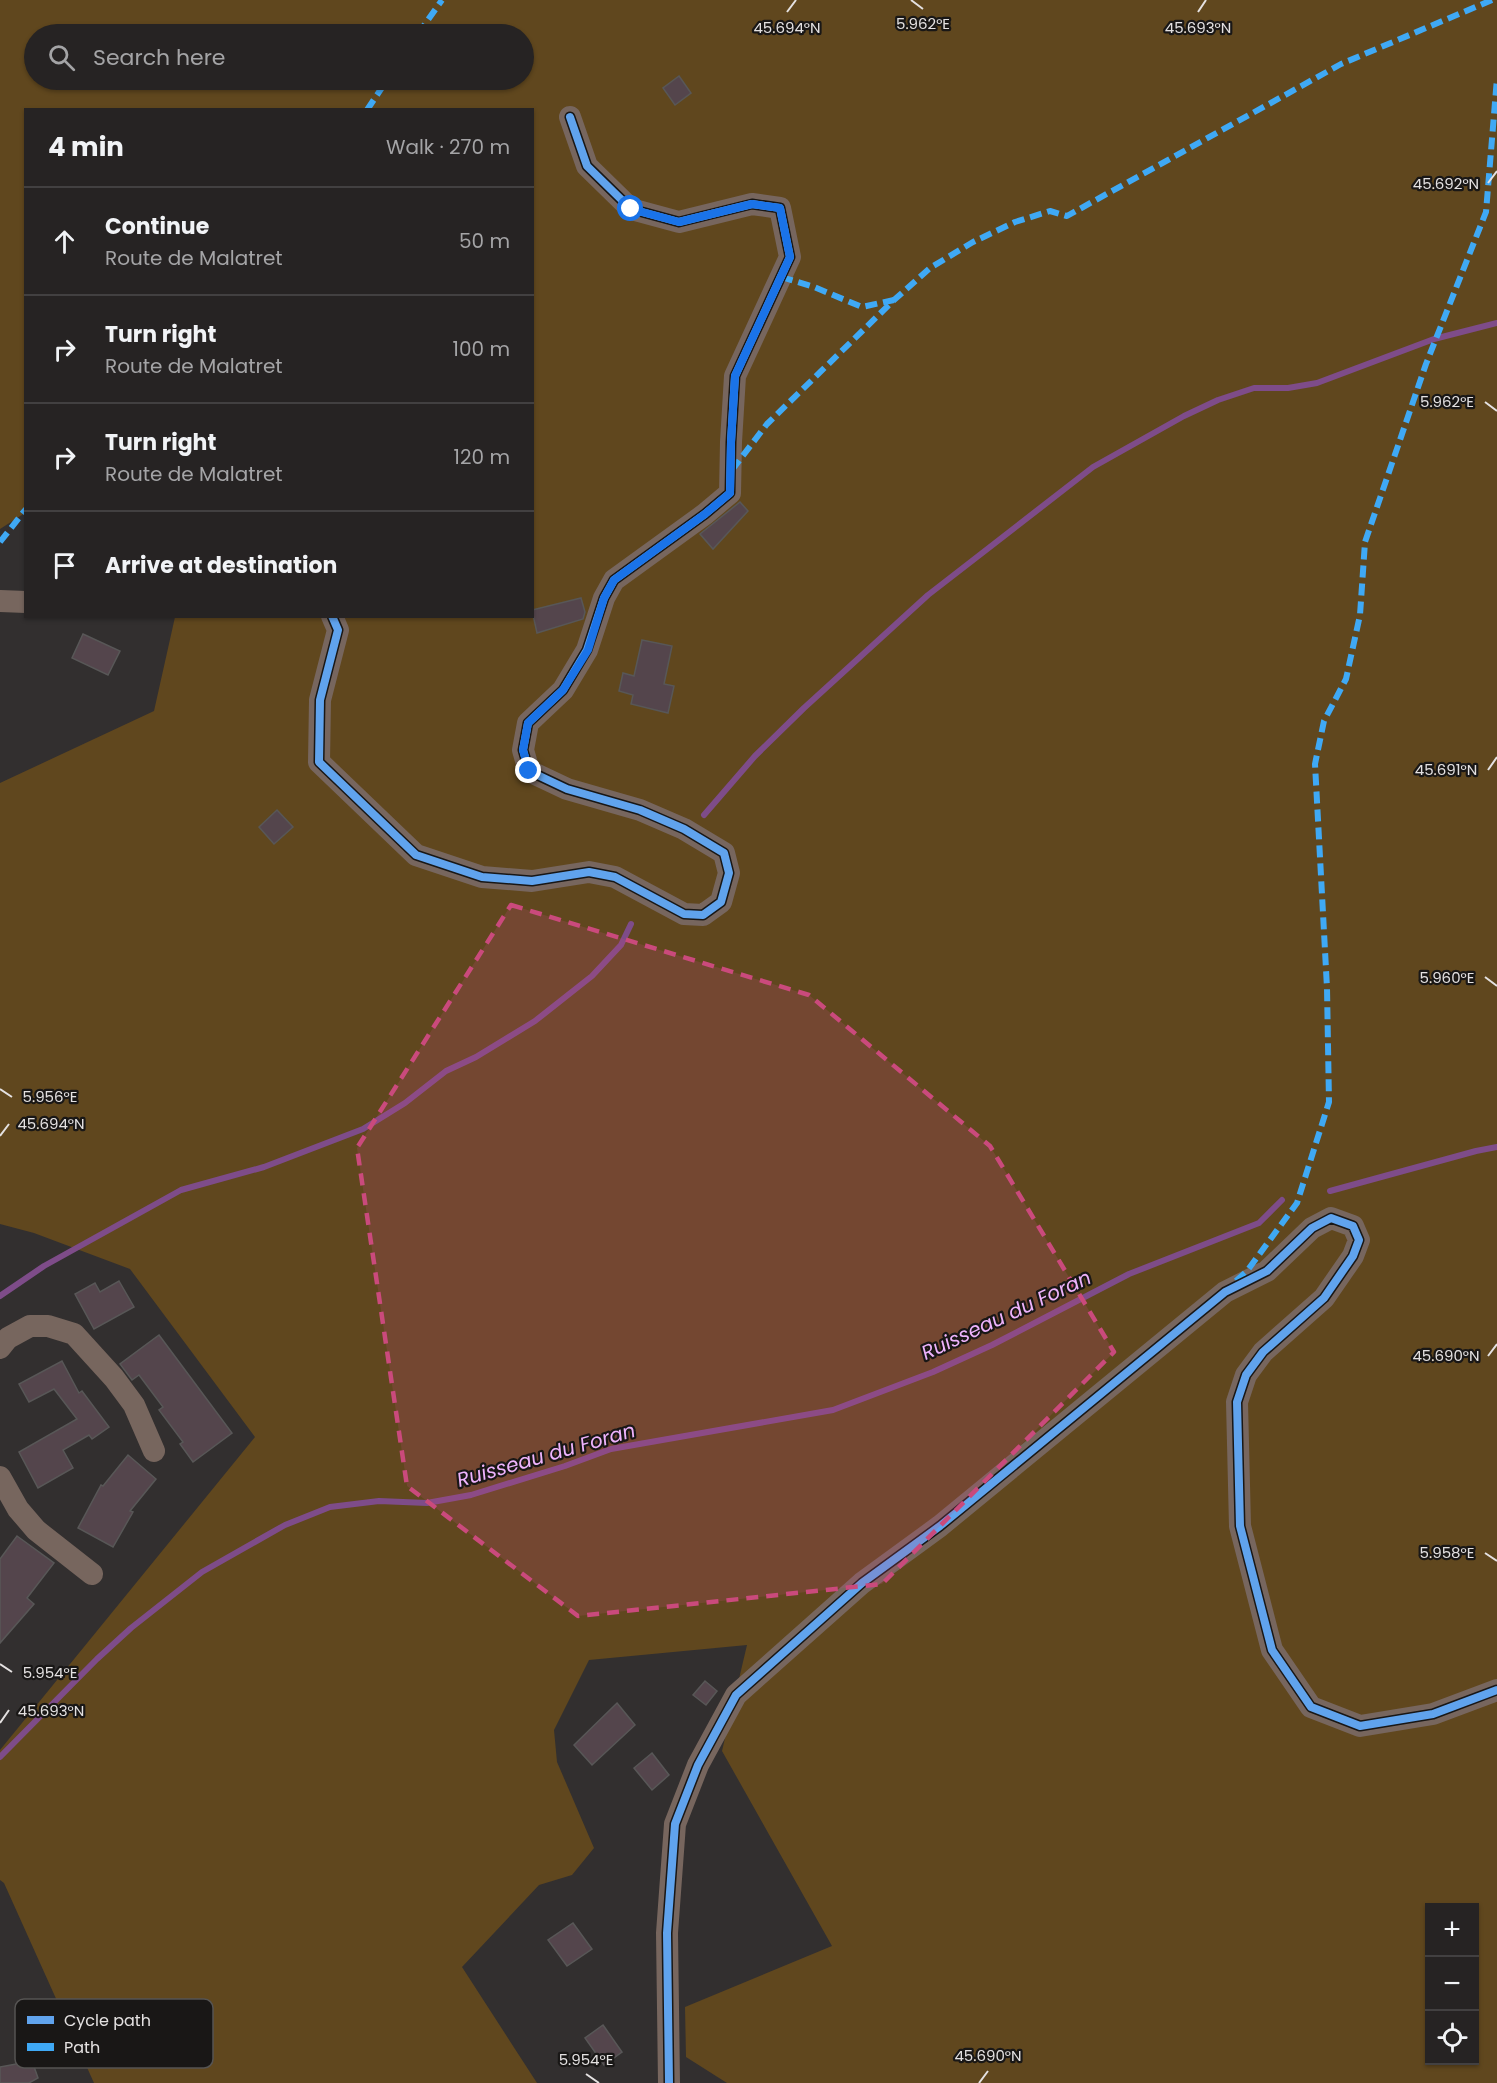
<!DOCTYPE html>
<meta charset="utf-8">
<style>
body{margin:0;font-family:Poppins,sans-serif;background:#322f30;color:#f1f3f6}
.controls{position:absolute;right:18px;bottom:18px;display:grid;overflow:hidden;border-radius:0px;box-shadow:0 2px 4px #0004}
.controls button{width:54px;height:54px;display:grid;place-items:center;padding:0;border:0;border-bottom:2px solid #424041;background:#262323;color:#f1f3f6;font:30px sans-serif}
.stop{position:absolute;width:18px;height:18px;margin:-14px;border:4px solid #1a73e8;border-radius:50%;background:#fff}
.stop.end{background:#1a73e8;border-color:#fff;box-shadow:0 2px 6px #0008}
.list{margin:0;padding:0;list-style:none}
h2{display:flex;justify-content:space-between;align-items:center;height:78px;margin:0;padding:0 24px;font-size:26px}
h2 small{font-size:20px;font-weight:400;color:#a4a4a6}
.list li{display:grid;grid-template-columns:39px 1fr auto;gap:18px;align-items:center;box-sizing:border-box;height:108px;padding:0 24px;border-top:2px solid #424041}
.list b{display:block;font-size:22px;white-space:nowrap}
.list p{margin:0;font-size:20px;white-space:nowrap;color:#a4a4a6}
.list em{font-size:20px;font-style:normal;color:#a4a4a6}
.icon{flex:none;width:33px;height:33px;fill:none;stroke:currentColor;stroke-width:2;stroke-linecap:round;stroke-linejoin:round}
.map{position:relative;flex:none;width:1497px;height:2083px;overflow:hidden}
.search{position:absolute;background:#262323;box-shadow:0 2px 4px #0004;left:24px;top:24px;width:510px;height:66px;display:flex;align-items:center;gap:15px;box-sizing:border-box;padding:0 21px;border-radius:33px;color:#a4a4a6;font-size:22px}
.panel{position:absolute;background:#262323;box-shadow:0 2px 4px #0004;left:24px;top:108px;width:510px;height:510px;border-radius:0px}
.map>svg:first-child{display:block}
</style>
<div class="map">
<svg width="1497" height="2083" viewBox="0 0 1497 2083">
<rect width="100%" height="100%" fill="#322f2f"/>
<path fill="#60471e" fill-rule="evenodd" d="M 0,0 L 1497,0 L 1497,2083 L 727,2083 L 686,2057 L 685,2007 L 832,1946 L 722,1751 L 747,1645 L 589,1660 L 554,1730 L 557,1762 L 594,1848 L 572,1875 L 539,1885 L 462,1967 L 537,2083 L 94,2083 L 4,1883 L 0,1880 L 0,1750 L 255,1437 L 130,1269 L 34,1233 L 0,1224 L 0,783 L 154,711 L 175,617 L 532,616 L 532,110 L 26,110 L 25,513 L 0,529 ZM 34,34 L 524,34 L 524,80 L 34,80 ZM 1430,1908 L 1474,1908 L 1474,2060 L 1430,2060 Z"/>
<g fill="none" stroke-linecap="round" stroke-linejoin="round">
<g stroke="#7e4c89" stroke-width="6">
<polyline points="704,815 755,756 804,708 928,595 1093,467 1184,416 1218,400 1254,388 1288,388 1317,383 1434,339 1497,323"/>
<polyline points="1330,1191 1476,1151 1497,1147"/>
<polyline points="0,1296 44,1266 181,1190 264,1167 363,1129 405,1103 446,1071 476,1057 535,1021 592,976 621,945 631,924"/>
<polyline points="0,1757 97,1659 131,1628 202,1572 285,1525 330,1507 379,1501 427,1503 471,1495 565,1466 611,1449 833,1410 933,1372 992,1345 1129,1274 1259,1223 1282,1200"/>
</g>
</g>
<g fill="#54454c" stroke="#585757" stroke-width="1.5">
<polygon points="679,76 691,93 675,105 663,88"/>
<polygon points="740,502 748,511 713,549 700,534"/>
<polygon points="581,598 585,612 583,619 537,633 532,610"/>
<polygon points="83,634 120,651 108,675 72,658"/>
<polygon points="642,640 672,646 664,684 674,686 668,713 631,704 633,695 619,691 623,673 634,676"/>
<polygon points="277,810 293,827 274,844 259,827"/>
<polygon points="119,1281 134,1307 94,1329 75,1294 95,1283 100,1292"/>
<polygon points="159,1335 232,1433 193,1462 180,1444 183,1442 159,1410 163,1407 139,1375 132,1380 120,1364"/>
<polygon points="62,1361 79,1393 82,1391 109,1427 92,1439 89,1435 63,1450 73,1468 38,1488 19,1452 77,1419 54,1389 29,1402 19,1384"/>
<polygon points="128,1455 156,1479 130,1511 133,1512 113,1547 78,1528 101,1485 103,1486"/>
<polygon points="17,1536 54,1563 27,1598 34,1604 0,1643 0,1559"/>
<polygon points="705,1681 717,1691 706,1705 693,1695"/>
<polygon points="617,1703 635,1725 592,1765 574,1745"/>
<polygon points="652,1753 669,1775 652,1790 634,1768"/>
<polygon points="573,1923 592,1949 567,1966 548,1940"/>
<polygon points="603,2025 622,2052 604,2065 585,2038"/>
<polygon points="32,2061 38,2078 29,2083 0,2083 0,2067"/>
</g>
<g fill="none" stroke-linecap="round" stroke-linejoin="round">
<g stroke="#77665e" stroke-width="22">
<polyline points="0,601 26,602"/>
<polyline points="332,616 338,630 320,700 319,762 416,855 482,877 532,881 589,872 615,877 684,914 703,915 721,902 729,873 724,853 684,829 640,810 567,789 529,771 523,750 528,723 563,690 587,650 604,598 614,580 705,514 730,493 731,442 735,376 790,257 780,208 752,204 679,222 631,209 587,166 570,117"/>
<polyline points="0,1348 8,1338 30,1326 48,1326 74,1334 114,1378 134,1405 154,1451"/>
<polyline points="0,1477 18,1509 36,1530 92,1574"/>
<polyline points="669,2083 667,1933 675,1824 698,1765 736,1695 862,1583 940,1526 1225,1292 1267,1271 1312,1228 1331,1218 1353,1226 1359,1240 1353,1256 1324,1298 1263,1352 1246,1375 1237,1402 1240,1526 1272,1650 1311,1707 1360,1726 1433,1714 1497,1690"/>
</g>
<g stroke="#3fa9f5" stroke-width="6" stroke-dasharray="12 6" stroke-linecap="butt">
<polyline points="418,34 442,0"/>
<polyline points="367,110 387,80"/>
<polyline points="781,277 814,287 862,307 894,300"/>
<polyline points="732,470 767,424 894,300 930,268 973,242 1015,222 1050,211 1067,216 1341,64 1492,0"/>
<polyline points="0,542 26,509"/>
<polyline points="1236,1281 1247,1271 1297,1203 1329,1102 1327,988 1315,764 1324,721 1346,679 1360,615 1365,542 1426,364 1486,212 1497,78"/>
</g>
<defs>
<g id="cycleway">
<polyline points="332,616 338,630 320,700 319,762 416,855 482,877 532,881 589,872 615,877 684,914 703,915 721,902 729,873 724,853 684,829 640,810 567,789 529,771 523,750 528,723 563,690 587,650 604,598 614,580 705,514 730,493 731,442 735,376 790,257 780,208 752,204 679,222 631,209 587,166 570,117"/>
<polyline points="669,2083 667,1933 675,1824 698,1765 736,1695 862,1583 940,1526 1225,1292 1267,1271 1312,1228 1331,1218 1353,1226 1359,1240 1353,1256 1324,1298 1263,1352 1246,1375 1237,1402 1240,1526 1272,1650 1311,1707 1360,1726 1433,1714 1497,1690"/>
</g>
</defs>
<use href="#cycleway" stroke="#191716" stroke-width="11"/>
<use href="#cycleway" stroke="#60a3ed" stroke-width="8"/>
</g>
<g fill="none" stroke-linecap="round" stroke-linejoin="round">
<polyline stroke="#1a73e8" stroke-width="8" points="529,771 523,750 528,723 563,690 588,650 604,598 614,580 705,514 730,493 731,442 735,376 790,257 780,208 752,204 679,222 631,209"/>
</g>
<path fill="#ca4a7c" fill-opacity="0.2" stroke="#ca4a7c" stroke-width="4.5" stroke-dasharray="12 8" stroke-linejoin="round" d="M 511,905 L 809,995 L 990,1146 L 1114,1352 L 882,1584 L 578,1616 L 407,1486 L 357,1148 Z"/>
<path fill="none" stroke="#e4e1e1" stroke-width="2" d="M 911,0 L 923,9M 787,12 L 796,0M 1198,12 L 1206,0M 1488,183 L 1497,171M 1485,402 L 1497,411M 1488,770 L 1497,757M 1485,977 L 1497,986M 0,1089 L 12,1097M 0,1136 L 9,1124M 1488,1356 L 1497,1344M 1485,1553 L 1497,1561M 0,1664 L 12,1672M 0,1723 L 9,1710M 586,2074 L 599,2083M 979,2083 L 988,2071"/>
<g text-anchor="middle" stroke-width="4.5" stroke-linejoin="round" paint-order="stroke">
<g font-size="20" font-style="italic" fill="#eeb3fc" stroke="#191716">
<text transform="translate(1006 1315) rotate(-25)" y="7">Ruisseau du Foran</text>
<text transform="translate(546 1455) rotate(-16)" y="7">Ruisseau du Foran</text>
</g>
</g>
<rect x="15" y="1999" width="198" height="69" rx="9" fill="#191716" stroke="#565453" stroke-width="1.5"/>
<rect x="27" y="2016" width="27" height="8" fill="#60a3ed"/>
<rect x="27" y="2043" width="27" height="8" fill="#3fa9f5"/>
<g font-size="16" fill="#e4e1e1">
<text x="64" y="2026">Cycle path</text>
<text x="64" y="2053">Path</text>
</g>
<g font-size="15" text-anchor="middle" fill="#e4e1e1" stroke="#191716" stroke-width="4.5" stroke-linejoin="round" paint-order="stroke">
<text x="923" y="29">5.962°E</text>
<text x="787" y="33">45.694°N</text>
<text x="1198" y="33">45.693°N</text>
<text x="1446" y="189">45.692°N</text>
<text x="1447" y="407">5.962°E</text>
<text x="1446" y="775">45.691°N</text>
<text x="1447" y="983">5.960°E</text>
<text x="50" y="1102">5.956°E</text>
<text x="51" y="1129">45.694°N</text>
<text x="1446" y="1361">45.690°N</text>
<text x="1447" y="1558">5.958°E</text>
<text x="50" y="1678">5.954°E</text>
<text x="51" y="1716">45.693°N</text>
<text x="988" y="2061">45.690°N</text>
<text x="586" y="2065">5.954°E</text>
</g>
</svg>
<div class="controls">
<button>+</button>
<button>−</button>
<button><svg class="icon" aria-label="locate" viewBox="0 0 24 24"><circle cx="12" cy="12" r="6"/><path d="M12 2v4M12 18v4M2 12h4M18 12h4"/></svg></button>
</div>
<div class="stop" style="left:631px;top:209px"></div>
<div class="stop end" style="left:529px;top:771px"></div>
<div class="search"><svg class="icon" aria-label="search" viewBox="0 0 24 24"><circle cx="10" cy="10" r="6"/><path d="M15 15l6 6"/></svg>Search here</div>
<section class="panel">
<h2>4 min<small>Walk · 270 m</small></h2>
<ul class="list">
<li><svg class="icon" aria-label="ahead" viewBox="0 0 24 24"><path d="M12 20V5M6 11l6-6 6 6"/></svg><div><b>Continue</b><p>Route de Malatret</p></div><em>50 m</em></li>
<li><svg class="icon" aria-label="right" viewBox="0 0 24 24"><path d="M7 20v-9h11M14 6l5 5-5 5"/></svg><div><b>Turn right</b><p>Route de Malatret</p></div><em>100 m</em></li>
<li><svg class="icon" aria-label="right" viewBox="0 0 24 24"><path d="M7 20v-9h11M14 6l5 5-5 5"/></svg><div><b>Turn right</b><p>Route de Malatret</p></div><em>120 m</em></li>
<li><svg class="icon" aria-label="arrive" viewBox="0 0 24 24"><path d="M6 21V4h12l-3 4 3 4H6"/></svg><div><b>Arrive at destination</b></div></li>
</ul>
</section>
</div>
